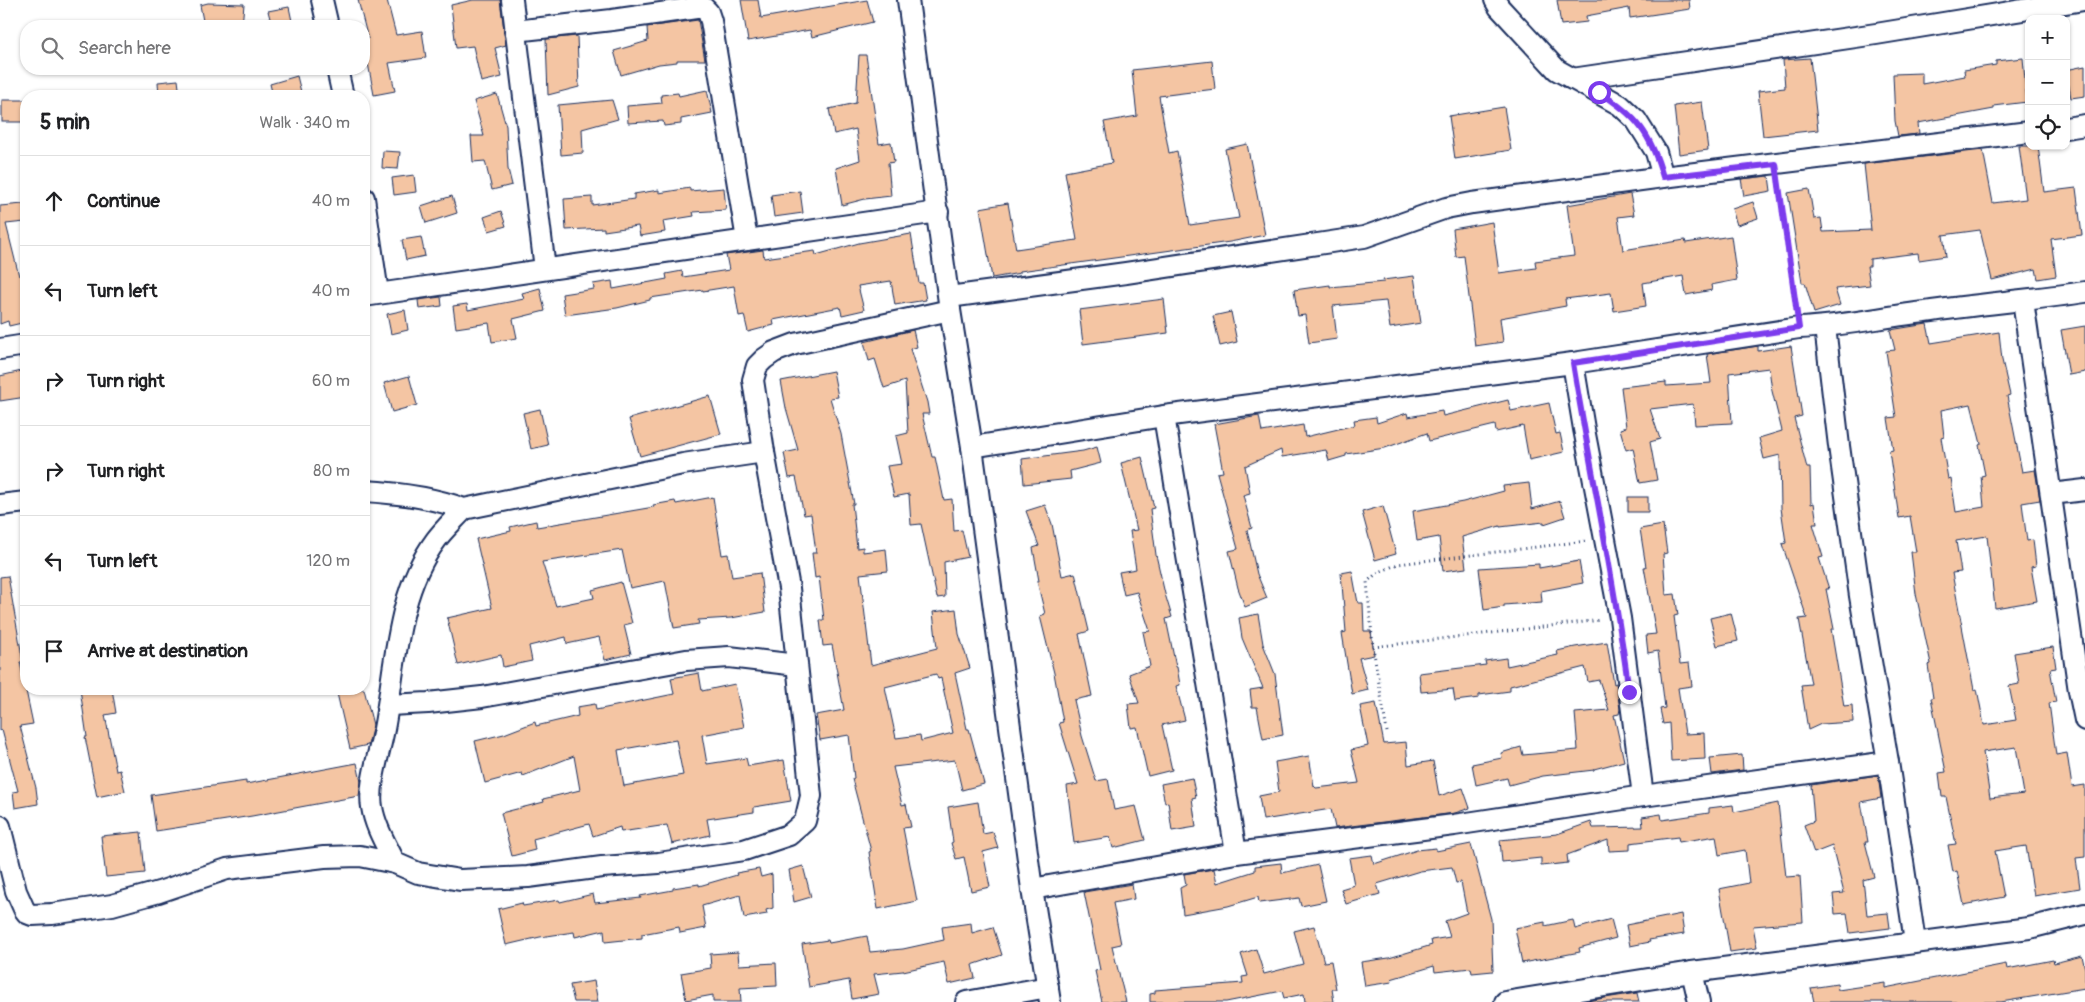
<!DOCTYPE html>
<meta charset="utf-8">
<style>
body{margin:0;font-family:Pangolin,sans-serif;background:#f6f6f6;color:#202124}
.controls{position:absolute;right:15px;top:15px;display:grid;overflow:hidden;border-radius:10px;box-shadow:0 1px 4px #0004}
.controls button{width:45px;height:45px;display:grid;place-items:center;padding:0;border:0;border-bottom:1px solid #e0e0e0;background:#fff;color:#202124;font:25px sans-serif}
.stop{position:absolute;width:15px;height:15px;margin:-11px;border:4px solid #7c3aed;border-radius:50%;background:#fff}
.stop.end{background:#7c3aed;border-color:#fff;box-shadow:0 1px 5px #0008}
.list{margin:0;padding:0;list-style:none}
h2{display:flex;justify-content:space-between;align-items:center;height:65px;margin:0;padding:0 20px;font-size:21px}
h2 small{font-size:16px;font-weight:400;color:#757577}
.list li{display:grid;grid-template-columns:32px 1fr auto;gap:15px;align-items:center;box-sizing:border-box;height:90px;padding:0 20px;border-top:1px solid #e0e0e0}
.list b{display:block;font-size:19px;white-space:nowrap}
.list em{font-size:16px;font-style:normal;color:#757577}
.icon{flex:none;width:28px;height:28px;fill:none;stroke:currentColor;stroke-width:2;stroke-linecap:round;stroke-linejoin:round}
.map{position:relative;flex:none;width:2085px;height:1002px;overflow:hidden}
.search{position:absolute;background:#fff;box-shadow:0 1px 4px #0004;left:20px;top:20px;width:350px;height:55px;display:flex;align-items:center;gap:12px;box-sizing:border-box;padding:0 18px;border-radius:20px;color:#757577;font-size:19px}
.panel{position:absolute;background:#fff;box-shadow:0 1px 4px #0004;left:20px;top:90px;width:350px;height:605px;border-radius:20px}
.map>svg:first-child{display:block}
</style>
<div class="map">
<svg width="2085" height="1002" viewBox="0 0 2085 1002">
<rect width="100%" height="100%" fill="#fff"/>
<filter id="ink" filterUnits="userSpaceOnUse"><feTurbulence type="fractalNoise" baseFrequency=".02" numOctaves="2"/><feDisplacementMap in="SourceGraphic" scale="10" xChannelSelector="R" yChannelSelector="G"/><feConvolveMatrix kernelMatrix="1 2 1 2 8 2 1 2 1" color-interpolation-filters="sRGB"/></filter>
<g filter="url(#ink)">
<g fill="#f4c5a3" stroke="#1b2f5e" fill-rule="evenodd">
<polygon points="358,0 387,0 396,35 422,31 426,58 389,63 395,91 374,95 364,42 364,40 368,39"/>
<polygon points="473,0 500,0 506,45 495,48 502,77 481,82 473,46 456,48 451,5"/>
<polygon points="741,0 758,0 761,18 867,0 873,22 812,37 810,30 748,41"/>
<polygon points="1557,0 1689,0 1690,9 1630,18 1629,8 1586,16 1587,22 1561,25"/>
<polygon points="208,3 244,4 242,26 204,26 200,5"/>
<polygon points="289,7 293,26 272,26 268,11"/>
<polygon points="698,20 705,60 677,60 677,62 659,64 621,75 614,51 648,41 647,27"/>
<polygon points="577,36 579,87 548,95 546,39"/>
<polygon points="859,55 866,55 879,144 891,142 894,162 888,163 891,196 865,199 842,205 836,168 860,160 856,129 834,134 829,109 856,103"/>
<polygon points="1810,58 1818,130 1763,136 1758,91 1785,88 1783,60"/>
<polygon points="2023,58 2027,102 1994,106 1994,109 1918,123 1919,134 1898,136 1895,121 1893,74 1922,73 1922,84 1965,76 1964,70 1996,65 1996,61"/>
<polygon points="1212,61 1215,89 1159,96 1169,153 1177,151 1190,225 1239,218 1225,149 1247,144 1265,235 1230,242 1020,271 1020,273 992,278 980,208 1008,203 1016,249 1077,240 1065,172 1112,163 1104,122 1137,116 1132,70"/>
<polygon points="2085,66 2085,96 2071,98 2066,70"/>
<polygon points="297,76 302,96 273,96 270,84"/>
<polygon points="178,80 180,96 159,96 158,82"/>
<polygon points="707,90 712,113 681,119 681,124 664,126 663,121 628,123 627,106 662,103 661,95 678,93 679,96"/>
<polygon points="497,94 506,126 508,169 512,185 492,190 485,161 473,162 471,136 484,136 474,101"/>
<rect x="2" y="100" width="24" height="22"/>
<polygon points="612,100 618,119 582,129 583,153 561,155 558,105"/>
<polygon points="1702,102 1708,150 1679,154 1674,106"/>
<polygon points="1504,107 1511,150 1455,159 1449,116"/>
<polygon points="2019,146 2038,146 2044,192 2076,188 2082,235 2051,239 2056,276 2038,279 2036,269 1992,280 1980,230 1943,235 1946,256 1919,260 1918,253 1870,259 1870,266 1867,266 1870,285 1835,289 1840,305 1814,313 1805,283 1802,283 1788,193 1809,189 1814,219 1821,218 1823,232 1871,230 1864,164 1983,150 1993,203 2026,199"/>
<polygon points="383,151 400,152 398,169 382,168"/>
<polygon points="414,175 416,192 394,195 392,178"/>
<polygon points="1769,176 1771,191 1744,196 1741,179"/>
<polygon points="690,188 690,191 724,188 726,210 693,212 694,216 663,221 665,232 640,236 638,226 604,231 604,228 566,230 564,199 592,197 592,205 634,199 634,194 659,190 659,193"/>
<polygon points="800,191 803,213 774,217 771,195"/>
<polygon points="1630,194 1634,215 1618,217 1623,250 1685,240 1686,243 1731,236 1737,280 1711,285 1712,290 1686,295 1683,276 1643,283 1646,306 1614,311 1611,293 1565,299 1566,306 1500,318 1503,342 1475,346 1464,256 1456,257 1453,229 1492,222 1499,273 1536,268 1535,261 1574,256 1567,205"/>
<polygon points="452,196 457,213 426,223 421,206"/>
<polygon points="1753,202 1758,218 1737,225 1732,209"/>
<polygon points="24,204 25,222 6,224 19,276 26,274 26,322 9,326 8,321 0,324 0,206"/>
<polygon points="501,211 506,226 489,231 484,217"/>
<polygon points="911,234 919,283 923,283 926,300 895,305 891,281 858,286 864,310 842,315 840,307 773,320 774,325 748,332 744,315 739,316 734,286 703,291 703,290 650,298 650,300 617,308 565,315 562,294 594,289 593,284 612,281 613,289 667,279 666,274 682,271 683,277 729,270 726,255 763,250 764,258 815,251 816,255 859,243"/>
<polygon points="421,237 425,256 406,260 402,240"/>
<polygon points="1414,276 1421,323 1390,328 1386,301 1333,306 1337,339 1309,343 1305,315 1298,316 1294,290 1330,285 1330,287 1384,282 1383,280"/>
<polygon points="540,288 545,311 513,319 517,338 492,342 489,323 456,328 453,306 467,304 468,310 524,299 522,293"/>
<polygon points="441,297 442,306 419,309 418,300"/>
<polygon points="1164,299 1168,333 1083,344 1079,310"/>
<polygon points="405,310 408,330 391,334 387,314"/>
<polygon points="1231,312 1237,342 1220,346 1213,316"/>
<path d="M 1927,324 L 1931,343 L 1999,332 L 2002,360 L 2010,395 L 2007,396 L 2022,472 L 2035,470 L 2040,500 L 2022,503 L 2027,541 L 2033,540 L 2036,566 L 2031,567 L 2037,601 L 1995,608 L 1987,536 L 1956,541 L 1961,572 L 1952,573 L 1974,690 L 1977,689 L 1984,725 L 2016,720 L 2009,686 L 2019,684 L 2014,653 L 2053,647 L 2056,668 L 2050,669 L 2056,702 L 2049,703 L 2056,755 L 2067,753 L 2072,787 L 2085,785 L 2085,857 L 2076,858 L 2080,888 L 2034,896 L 2026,846 L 1995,851 L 2004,897 L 1964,905 L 1957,871 L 1953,872 L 1948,845 L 1956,844 L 1946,797 L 1942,797 L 1939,773 L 1946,772 L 1931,698 L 1933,698 L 1928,665 L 1931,664 L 1916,594 L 1911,552 L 1916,552 L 1910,516 L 1899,518 L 1889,451 L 1893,450 L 1888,418 L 1896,417 L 1886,351 L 1895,350 L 1890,330 ZM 1971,404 L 1981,444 L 1979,445 L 1985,475 L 1981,476 L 1984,507 L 1956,512 L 1951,478 L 1948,479 L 1941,438 L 1944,437 L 1941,410 ZM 2016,747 L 2024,794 L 1990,798 L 1983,752 Z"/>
<polygon points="2085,326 2085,372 2069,375 2061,330"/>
<polygon points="913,330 917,347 910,349 927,402 929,414 922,414 932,457 935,457 944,500 952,499 954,531 962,530 968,557 944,562 945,597 937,598 921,524 911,525 909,494 894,497 887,466 902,464 896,436 908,433 905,381 884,388 875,359 869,361 864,342"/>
<polygon points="1758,346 1758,351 1791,346 1802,416 1794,418 1807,468 1810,468 1811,504 1814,503 1817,524 1813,524 1823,557 1819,558 1829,589 1826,589 1834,629 1831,629 1844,706 1852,705 1853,722 1821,724 1808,730 1801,685 1811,684 1799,619 1807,618 1782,544 1786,543 1781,508 1780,455 1764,459 1759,438 1782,431 1772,391 1769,368 1729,373 1732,423 1695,425 1693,404 1650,409 1660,439 1650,442 1657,480 1640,483 1633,448 1626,450 1620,429 1626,427 1621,387 1666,382 1666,386 1711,383 1707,354"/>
<polygon points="26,370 26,397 0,401 0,376"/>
<path d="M 833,371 L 838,397 L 830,398 L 841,434 L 854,504 L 852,504 L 857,548 L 863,547 L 863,552 L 886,549 L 888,571 L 860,574 L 871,665 L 937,648 L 933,612 L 956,609 L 959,634 L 970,668 L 955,673 L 967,729 L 969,729 L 984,784 L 962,790 L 955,760 L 893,767 L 902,805 L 906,804 L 911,827 L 903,828 L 917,901 L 878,909 L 869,852 L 871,851 L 852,779 L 854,778 L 849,735 L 820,740 L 816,715 L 844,710 L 832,645 L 823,646 L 820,620 L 824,620 L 819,577 L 815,578 L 812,553 L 816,553 L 811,514 L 804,515 L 796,477 L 789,478 L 784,453 L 798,450 L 786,408 L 781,381 ZM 936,674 L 938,679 L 941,678 L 953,733 L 921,741 L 920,735 L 896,738 L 885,687 Z"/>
<polygon points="409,376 417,405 392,412 384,383"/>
<polygon points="710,396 721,434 640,456 629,419"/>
<polygon points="1508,400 1511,411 1549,403 1556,434 1560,433 1564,452 1529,460 1523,426 1496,432 1495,425 1429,441 1427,433 1385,448 1346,454 1346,456 1329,461 1326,450 1282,457 1281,450 1245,466 1250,493 1243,495 1252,528 1247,530 1257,574 1267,598 1245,607 1238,588 1229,551 1238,549 1217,473 1223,472 1214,424 1259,416 1262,432 1303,425 1305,437 1355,425 1354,420 1376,417 1377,423 1407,413 1408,417 1442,411 1443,416"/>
<polygon points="540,409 548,445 531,449 523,413"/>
<polygon points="1097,447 1101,463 1070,471 1071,479 1024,484 1022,459 1083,451"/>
<polygon points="1142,457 1154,508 1150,509 1156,555 1165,594 1172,617 1166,619 1176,667 1177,667 1180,685 1176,686 1185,720 1162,725 1172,770 1148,776 1137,727 1131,728 1128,704 1139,703 1129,674 1150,666 1143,632 1150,631 1137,592 1124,595 1119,572 1136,569 1130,531 1137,530 1121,463"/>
<polygon points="1529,483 1532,509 1560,501 1565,517 1544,524 1544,522 1500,527 1500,526 1462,537 1466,568 1443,571 1439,537 1417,541 1413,511 1463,502 1504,491 1503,486"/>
<polygon points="713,497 722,555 728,554 732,577 760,573 765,612 731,618 698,620 699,624 674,628 665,581 630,588 622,550 542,562 556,606 594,598 592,590 621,582 632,623 624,625 631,654 605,660 599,637 567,644 566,637 529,646 532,661 503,667 501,655 458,665 447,618 492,608 476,539 511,531 510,527 536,521 537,527 654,507 653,505 675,501 676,504"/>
<rect x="1628" y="497" width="20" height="15"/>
<polygon points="1045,505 1052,524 1062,576 1075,573 1089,631 1079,634 1092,696 1074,700 1082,736 1096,781 1108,779 1114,810 1136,806 1145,840 1113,848 1110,837 1074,843 1067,786 1078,784 1059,723 1063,722 1054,673 1040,616 1045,614 1037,581 1039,581 1033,548 1039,546 1026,511"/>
<polygon points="1383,506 1396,554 1375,560 1362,512"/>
<polygon points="1663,525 1667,553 1663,554 1666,595 1675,594 1678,615 1674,616 1680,664 1689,663 1692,686 1678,688 1685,734 1704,733 1705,759 1671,761 1669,723 1663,724 1660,709 1665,708 1658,651 1648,653 1646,635 1656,634 1644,567 1646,567 1640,529"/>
<polygon points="1579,561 1583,583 1541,591 1542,602 1504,605 1504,607 1484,610 1479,568 1539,564 1539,568"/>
<polygon points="1352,571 1358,603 1363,603 1364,631 1371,631 1374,655 1359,658 1368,690 1352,694 1342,633 1346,632 1341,573"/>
<polygon points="8,576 23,662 20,662 33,724 20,726 36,788 38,804 15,808 13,792 18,791 2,730 0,731 0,577"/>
<polygon points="1731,613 1738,641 1717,646 1710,618"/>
<polygon points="1258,614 1263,644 1275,674 1283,735 1263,739 1257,707 1252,707 1250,690 1263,688 1242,638 1239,618"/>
<polygon points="1607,642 1614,684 1616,683 1620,709 1619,714 1614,715 1624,761 1594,769 1594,770 1543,776 1509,785 1507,778 1476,785 1472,764 1502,758 1501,753 1521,747 1523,755 1578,750 1575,713 1609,710 1599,680 1588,682 1585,667 1510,686 1510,691 1479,695 1479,698 1455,701 1453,689 1421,692 1419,673 1486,665 1485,661 1506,658 1507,666 1558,655 1557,651 1575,647"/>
<path d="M 699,673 L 702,691 L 735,684 L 744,727 L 702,735 L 707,764 L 746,758 L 748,766 L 784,760 L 791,801 L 754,807 L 754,812 L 707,819 L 710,835 L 672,844 L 667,825 L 621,832 L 620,827 L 593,836 L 589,824 L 533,839 L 535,850 L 512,856 L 501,813 L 544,802 L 543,799 L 580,790 L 574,756 L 523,776 L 522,773 L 485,783 L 475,741 L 504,734 L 535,722 L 536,726 L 578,716 L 577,707 L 595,704 L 596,710 L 674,694 L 671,678 ZM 676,740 L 683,775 L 624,786 L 618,750 Z"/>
<polygon points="80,689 112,689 116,713 105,715 116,771 120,770 125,791 97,797 85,737 87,737"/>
<polygon points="336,689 364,689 373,725 368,745 350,749"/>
<polygon points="1376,703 1384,744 1406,742 1408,765 1433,761 1439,796 1463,788 1470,808 1455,813 1335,828 1331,809 1263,820 1259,796 1279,792 1275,762 1309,756 1314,786 1316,788 1359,783 1351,750 1368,746 1360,706"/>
<polygon points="1742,755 1743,770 1712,774 1710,758"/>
<polygon points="357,763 361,782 359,796 252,816 156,831 151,795 246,781 246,784"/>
<polygon points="1878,775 1881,798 1861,802 1868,842 1865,842 1874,877 1863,880 1867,915 1888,913 1890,928 1850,933 1847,913 1835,914 1833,894 1844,893 1832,846 1814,853 1804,825 1814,821 1811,785"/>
<polygon points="1192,778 1196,797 1192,798 1196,827 1172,831 1168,802 1165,803 1161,784"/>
<polygon points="978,802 983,834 993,832 998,848 983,852 990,887 971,891 964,857 956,859 951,843 953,842 948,807"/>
<polygon points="1778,803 1786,877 1800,876 1803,922 1753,926 1757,948 1730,952 1719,889 1749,883 1745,850 1719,855 1716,836 1679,842 1678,837 1630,843 1630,850 1609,851 1608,840 1567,855 1568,863 1541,866 1541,858 1502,862 1500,840 1557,834 1591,822 1593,828 1643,827 1642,817 1661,814 1662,820 1709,813 1709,808 1733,805 1734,812"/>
<polygon points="141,832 145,873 106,877 101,836"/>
<polygon points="1471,844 1491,919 1493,971 1472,973 1471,968 1435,972 1434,966 1391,979 1392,982 1365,986 1361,962 1389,958 1432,945 1431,940 1450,937 1445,921 1467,913 1461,882 1456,883 1452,867 1420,871 1377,884 1380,894 1346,904 1341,889 1354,885 1349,858 1372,855 1374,864 1417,850 1436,848 1436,851"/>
<polygon points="1281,863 1282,873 1318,865 1326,901 1301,906 1299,898 1259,903 1258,897 1228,906 1183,914 1180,888 1186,885 1184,874 1214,869 1217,883 1255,871 1255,866"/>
<polygon points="803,866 811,897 794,902 789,870"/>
<polygon points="759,869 761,877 772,874 773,908 766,910 767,914 744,918 740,895 702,906 706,928 680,933 679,927 642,934 642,938 605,942 604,930 575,937 574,932 540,937 506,945 498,909 522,903 523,906 559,900 560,902 593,894 595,903 641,898 640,896 673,890 673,888 699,884 699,886 737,875 736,873"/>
<polygon points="1132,884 1134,899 1113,903 1121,944 1112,946 1126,1002 1102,1002 1095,971 1100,970 1084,892"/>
<polygon points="1681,914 1684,934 1649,940 1650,942 1630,946 1626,925"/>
<polygon points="1611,919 1616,938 1579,948 1580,952 1522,963 1515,928 1545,922 1545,926 1573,920 1575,929"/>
<polygon points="971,923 972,933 993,927 1002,955 972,965 975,978 949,984 944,962 903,971 874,974 879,994 852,999 849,980 809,987 802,944 828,940 829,943 867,936 870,952 903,949 944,940 942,927"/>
<polygon points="1314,926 1324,962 1331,961 1336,989 1332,989 1334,1002 1305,1002 1304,994 1284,998 1282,991 1226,1002 1150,1002 1150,994 1155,993 1155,990 1243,983 1242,977 1248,976 1241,954 1256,949 1264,974 1303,964 1294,931"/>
<polygon points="738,952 739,965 776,963 777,986 740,988 741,1002 713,1002 713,995 686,1000 681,973 711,968 710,954"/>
<polygon points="2082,956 2085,969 2085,988 2001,1002 1814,1002 1811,988 1837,984 1838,990 1885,983 1885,988 2006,964 2007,969 2053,960 2054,963"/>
<polygon points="594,981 598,1002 574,1002 570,985"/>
<polygon points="1637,993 1639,1002 1586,1002 1586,1001"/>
</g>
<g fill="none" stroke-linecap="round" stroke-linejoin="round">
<defs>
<g id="minor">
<polyline points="322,0 328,26"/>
<polyline points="512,0 545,269"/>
<polyline points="908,0 950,310 972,447 1032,889 1050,1002"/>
<polyline points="1495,0 1499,7 1557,70 1620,105 1636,120 1656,152 1663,177"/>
<polyline points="515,31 612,20 703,7 708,12 711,21 747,240"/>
<polyline points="337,69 343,96"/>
<polyline points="1572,79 1876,34 2084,0"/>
<polyline points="2066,128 2085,125"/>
<polyline points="364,198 378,293"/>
<polyline points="364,296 938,212"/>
<polyline points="949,297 1126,273 1364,237 1446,208 1472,203 1663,177 2029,132"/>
<polyline points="2023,301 2079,691 2085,720"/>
<polyline points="1825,327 1839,446 1860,596 1888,762 1915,942"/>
<polyline points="0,349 26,345"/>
<polyline points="1573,363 1584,429 1620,618 1643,796"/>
<polyline points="1164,416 1236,853"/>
<path d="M 972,447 L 1164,416 L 1573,363 L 1799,328 C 1841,326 1883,317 1925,312 C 1978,304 2032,300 2085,292"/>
<path d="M 364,491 C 398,493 432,497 464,509 L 683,464 L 764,452"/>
<polyline points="2051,494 2085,490"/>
<polyline points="0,505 26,502"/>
<polyline points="389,705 428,703 482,697 686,660 729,657 797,665"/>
<polyline points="0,826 16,891 24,909 27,913 32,915 52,914 112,905 159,892 227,869 324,857 360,856 395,863 418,873 460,880 528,877 602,867 659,863 744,850 789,835 805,821 811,796 789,588 764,452 753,380 757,366 764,359 774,352 795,344 950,310"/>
<path d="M 395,863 C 387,846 375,827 372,807 C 368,785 380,751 384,729 C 396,666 396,594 436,540 C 444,529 455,519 464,509"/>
<polyline points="1032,889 1236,853 1454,825 1643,796 1888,762"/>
<polyline points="1692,972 1699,1002"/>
<polyline points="966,1002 1048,987"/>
<polyline points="1505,1002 1692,972 2029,928 2085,914"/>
</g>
</defs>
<use href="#minor" stroke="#1b2f5e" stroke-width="24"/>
<g stroke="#1b2f5e" stroke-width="3" stroke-dasharray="1 4" stroke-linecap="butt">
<polyline points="1778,181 1796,311"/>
<polyline points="1373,647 1601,620"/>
<polyline points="1387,732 1373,647 1367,582 1377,573 1398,564 1586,541"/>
</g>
<use href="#minor" stroke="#fff" stroke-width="20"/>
</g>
</g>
<g fill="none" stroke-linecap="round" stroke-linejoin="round" filter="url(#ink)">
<path stroke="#7c3aed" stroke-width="6" d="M 1599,92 C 1637,116 1651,134 1663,177 L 1776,164 L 1799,328 L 1573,363 C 1591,473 1615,582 1629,692"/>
</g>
</svg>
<div class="controls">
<button>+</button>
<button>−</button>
<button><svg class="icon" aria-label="locate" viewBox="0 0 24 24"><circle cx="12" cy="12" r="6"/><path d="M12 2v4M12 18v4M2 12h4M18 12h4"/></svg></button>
</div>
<div class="stop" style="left:1599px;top:92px"></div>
<div class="stop end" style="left:1629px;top:692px"></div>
<div class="search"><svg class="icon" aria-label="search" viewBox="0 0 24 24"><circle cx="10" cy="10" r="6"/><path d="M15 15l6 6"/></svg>Search here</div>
<section class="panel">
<h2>5 min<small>Walk · 340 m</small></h2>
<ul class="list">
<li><svg class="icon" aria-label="ahead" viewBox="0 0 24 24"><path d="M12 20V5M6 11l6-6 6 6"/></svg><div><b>Continue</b></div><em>40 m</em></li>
<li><svg class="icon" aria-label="left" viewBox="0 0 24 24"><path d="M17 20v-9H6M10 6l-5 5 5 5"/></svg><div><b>Turn left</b></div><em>40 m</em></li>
<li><svg class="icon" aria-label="right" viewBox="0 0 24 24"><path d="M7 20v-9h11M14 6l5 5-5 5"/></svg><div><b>Turn right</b></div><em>60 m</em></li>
<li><svg class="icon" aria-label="right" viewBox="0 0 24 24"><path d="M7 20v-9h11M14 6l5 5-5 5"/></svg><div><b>Turn right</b></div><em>80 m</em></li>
<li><svg class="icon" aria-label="left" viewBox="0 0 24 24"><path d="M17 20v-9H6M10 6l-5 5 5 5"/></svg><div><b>Turn left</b></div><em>120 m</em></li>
<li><svg class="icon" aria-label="arrive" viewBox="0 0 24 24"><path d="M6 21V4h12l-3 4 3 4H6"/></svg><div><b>Arrive at destination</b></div></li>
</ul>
</section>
</div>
